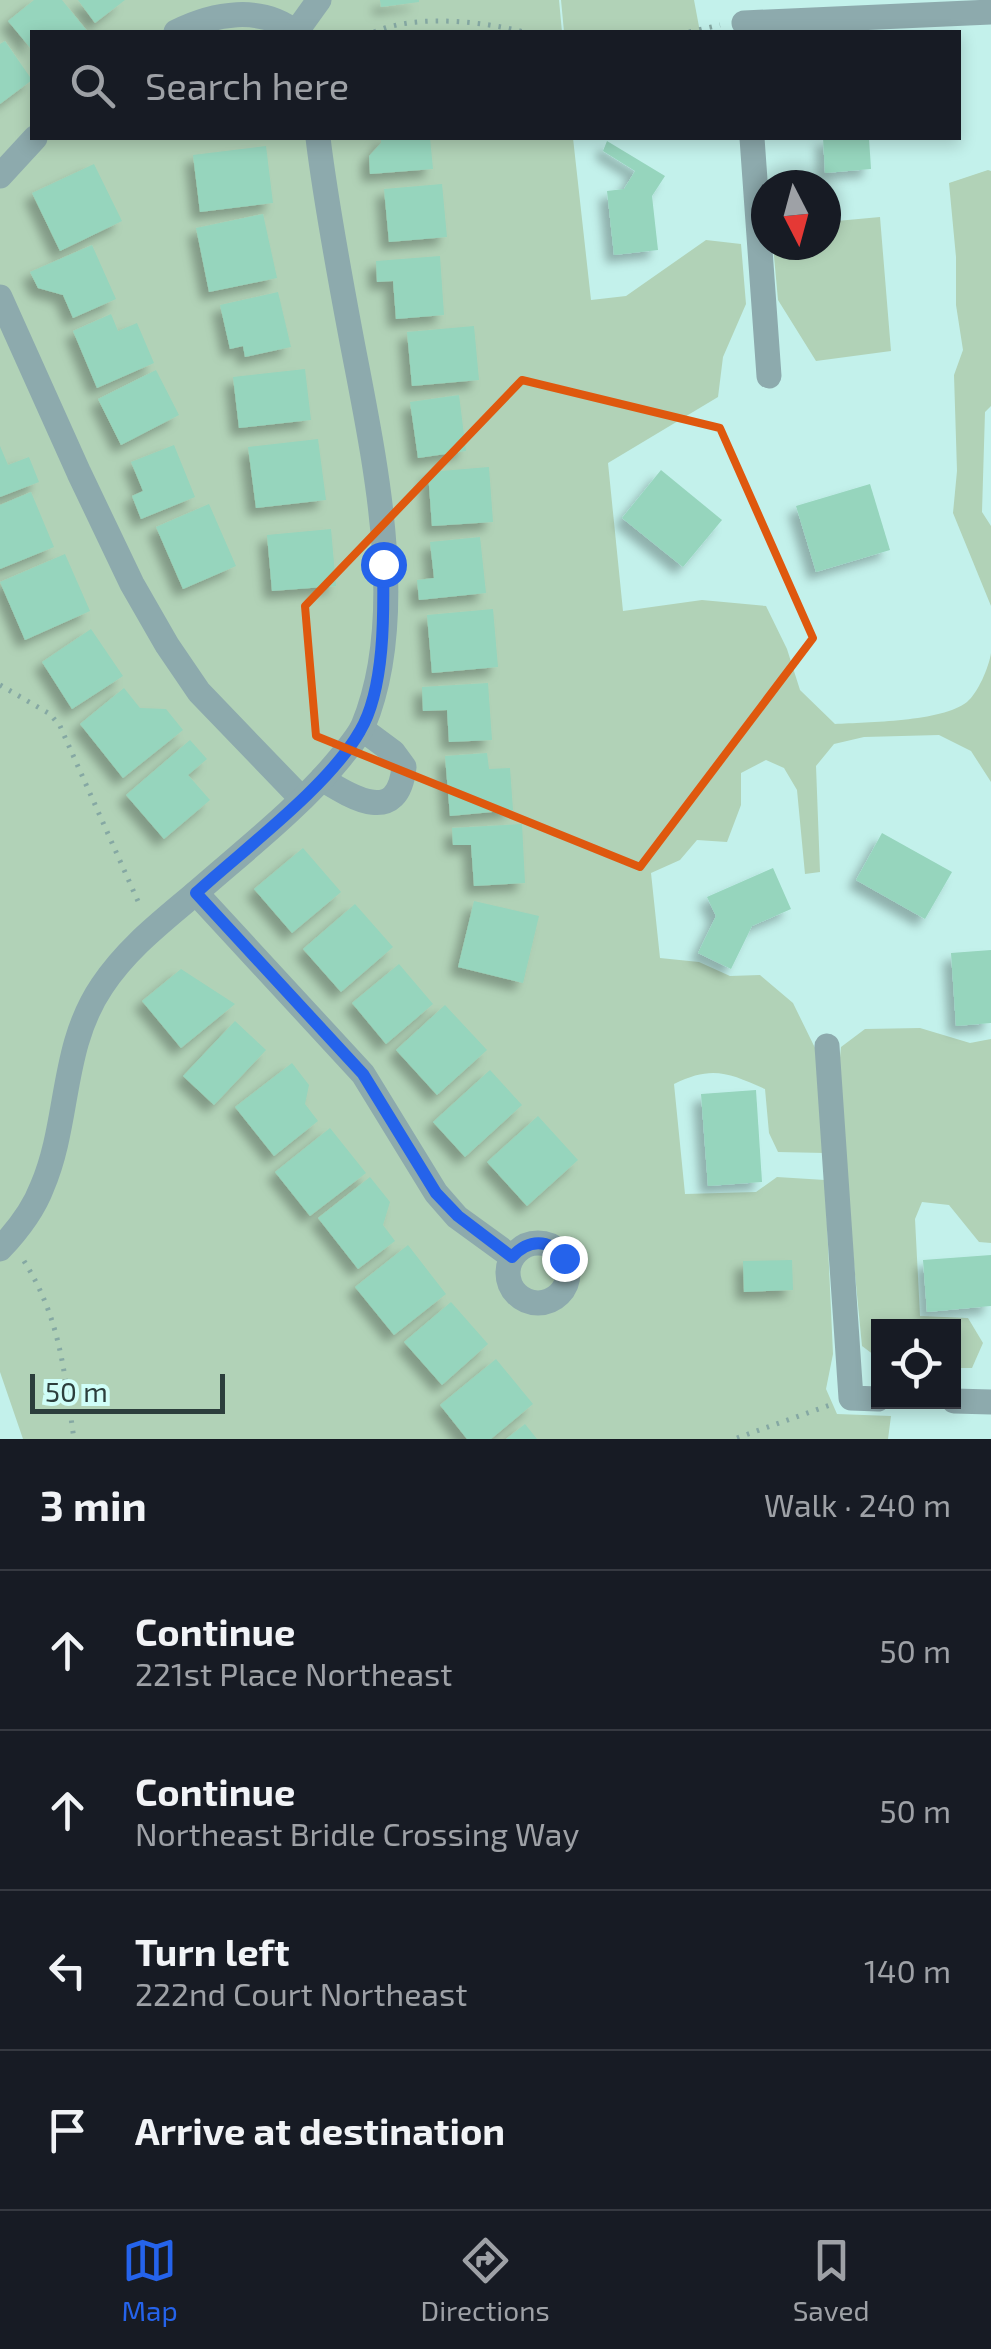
<!DOCTYPE html>
<meta charset="utf-8">
<style>
body{margin:0;font-family:"Exo 2",sans-serif;background:#242831;color:#f1f3f6}
.controls{position:absolute;right:30px;bottom:30px;display:grid;overflow:hidden;border-radius:0px;box-shadow:0 5px 15px #0003}
.controls button{width:90px;height:90px;display:grid;place-items:center;padding:0;border:0;border-bottom:2px solid #363941;background:#171b24;color:#f1f3f6;font:50px sans-serif}
.compass{position:absolute;left:751px;top:170px;width:90px;height:90px;border-radius:50%;background:#171b24;box-shadow:0 5px 15px #0003;rotate:174deg}
.scale{position:absolute;left:30px;bottom:25px;width:195px;box-sizing:border-box;padding-left:10px;border:5px solid #2c3e3c;border-top:0;font-size:28px;line-height:35px;white-space:nowrap;color:#2c3e3c;-webkit-text-stroke:8px #d0fef8;paint-order:stroke}
.stop{position:absolute;width:30px;height:30px;margin:-22px;border:8px solid #2563eb;border-radius:50%;background:#fff}
.stop.end{background:#2563eb;border-color:#fff;box-shadow:0 2px 10px #0008}
.list{margin:0;padding:0;list-style:none}
h2{display:flex;justify-content:space-between;align-items:center;height:130px;margin:0;padding:0 40px;font-size:42px}
h2 small{font-size:32px;font-weight:400;color:#9ea1a6}
.list li{display:grid;grid-template-columns:65px 1fr auto;gap:30px;align-items:center;box-sizing:border-box;height:160px;padding:0 40px;border-top:2px solid #363941}
.list b{display:block;font-size:38px;white-space:nowrap}
.list p{margin:0;font-size:32px;white-space:nowrap;color:#9ea1a6}
.list em{font-size:32px;font-style:normal;color:#9ea1a6}
.icon{flex:none;width:55px;height:55px;fill:none;stroke:currentColor;stroke-width:2;stroke-linecap:round;stroke-linejoin:round}
.map{position:relative;flex:none;width:991px;height:1439px;overflow:hidden}
.search{position:absolute;background:#171b24;box-shadow:0 5px 15px #0003;left:30px;right:30px;top:30px;height:110px;display:flex;align-items:center;gap:25px;box-sizing:border-box;padding:0 35px;border-radius:0px;color:#9ea1a6;font-size:38px}
.sheet{height:770px;background:#171b24}
nav{display:flex;justify-content:space-around;align-items:center;box-sizing:border-box;height:140px;border-top:2px solid #363941;background:#171b24;font-size:28px;color:#9ea1a6}
nav a{display:grid;justify-items:center;gap:5px}
nav .on{color:#2563eb}
.map>svg:first-child{display:block}
</style>
<div class="map">
<svg width="991" height="1439" viewBox="0 0 991 1439">
<defs>
<filter id="shadow"><feDropShadow dx="-8" dy="8" stdDeviation="5" flood-color="#0004"/></filter>
</defs>
<rect width="100%" height="100%" fill="#c3f1eb"/>
<g fill="#b1d2b7">
<path d="M 0,0 L 559,0 L 562,32 L 32,32 L 32,138 L 573,138 L 591,300 L 626,296 L 706,240 L 741,244 L 746,304 L 723,357 L 718,397 L 608,463 L 623,611 L 702,600 L 766,606 L 787,649 L 800,690 L 835,724 C 867,722 942,722 967,702 C 978,693 989,667 991,653 L 991,782 L 971,751 L 939,735 L 864,737 L 834,744 L 816,766 L 820,872 L 805,874 L 797,790 L 784,768 L 766,760 L 741,773 L 741,805 L 727,842 L 697,840 L 680,860 L 651,873 L 660,958 L 699,962 L 730,976 L 760,975 L 793,1003 L 817,1052 L 825,1153 L 778,1152 L 769,1133 L 765,1089 C 729,1073 712,1065 674,1084 L 685,1194 L 756,1192 L 777,1177 L 825,1180 L 833,1354 L 826,1389 L 837,1414 L 891,1416 L 888,1439 L 23,1439 L 0,1372 Z"/>
<polygon points="561,0 694,0 700,32 564,32"/>
<polygon points="988,170 991,171 991,406 985,412 982,512 991,526 991,606 953,513 957,471 954,375 963,350 956,305 956,257 949,183"/>
<polygon points="880,217 891,351 816,361 778,300 773,245 826,245 826,222"/>
<polygon points="920,1028 970,1043 991,1039 991,1243 979,1242 949,1205 922,1202 915,1219 920,1316 968,1318 983,1343 972,1368 954,1368 954,1326 878,1326 878,1358 862,1346 837,1089 841,1047 865,1029"/>
</g>
<g fill="#96d5bd" filter="url(#shadow)">
<polygon points="34,0 62,0 88,32 32,32 32,50 8,21"/>
<polygon points="78,0 125,0 95,23"/>
<polygon points="380,0 419,0 419,2 381,7"/>
<polygon points="5,41 32,80 0,104 0,44"/>
<polygon points="381,138 430,138 433,169 370,174 369,156 381,143"/>
<polygon points="823,138 869,138 871,169 825,173"/>
<polygon points="607,141 665,176 652,196 658,250 614,255 607,191 624,189 635,171 603,151"/>
<polygon points="266,146 273,203 200,212 193,155"/>
<polygon points="94,164 122,221 60,251 32,193"/>
<polygon points="442,184 447,237 389,242 384,189"/>
<polygon points="263,214 277,278 209,292 196,228"/>
<polygon points="92,245 116,299 73,318 63,295 38,288 30,272"/>
<polygon points="440,256 444,315 396,319 393,281 377,282 376,261"/>
<polygon points="278,292 291,347 245,357 243,346 230,349 220,305"/>
<polygon points="111,314 118,331 137,323 154,363 97,388 73,331"/>
<polygon points="474,326 479,380 412,386 407,332"/>
<polygon points="305,369 311,420 239,428 233,377"/>
<polygon points="156,370 179,415 121,445 98,399"/>
<polygon points="459,395 466,451 418,458 410,402"/>
<polygon points="318,439 326,500 256,508 248,447"/>
<polygon points="174,445 195,497 141,519 132,496 143,491 131,462"/>
<polygon points="0,446 8,465 29,457 39,482 0,497"/>
<polygon points="489,467 493,522 432,526 428,472"/>
<polygon points="661,470 722,520 683,567 622,518"/>
<polygon points="870,484 890,550 816,572 796,506"/>
<polygon points="31,492 54,547 0,569 0,505"/>
<polygon points="209,504 236,566 183,589 156,527"/>
<polygon points="331,529 336,586 272,591 267,535"/>
<polygon points="480,537 486,593 419,600 417,580 434,578 430,542"/>
<polygon points="65,554 90,611 25,640 0,582"/>
<polygon points="493,609 498,667 432,673 427,615"/>
<polygon points="91,629 123,676 72,709 42,662"/>
<polygon points="488,683 492,740 449,742 447,710 423,711 422,687"/>
<polygon points="124,688 140,708 166,709 183,730 123,778 80,724"/>
<polygon points="190,740 207,759 188,775 210,800 164,839 126,795"/>
<polygon points="487,753 489,769 510,768 513,810 450,816 445,756"/>
<polygon points="522,824 525,883 474,886 471,845 453,845 452,828"/>
<polygon points="882,833 952,872 925,919 856,880"/>
<polygon points="303,848 341,892 292,933 254,889"/>
<polygon points="773,868 791,909 752,926 731,969 698,953 716,916 707,897"/>
<polygon points="474,901 539,916 523,983 458,967"/>
<polygon points="355,904 393,947 341,992 303,949"/>
<polygon points="991,950 991,1023 956,1026 951,953"/>
<polygon points="399,964 433,1004 386,1044 352,1003"/>
<polygon points="181,969 235,1004 181,1048 142,1001"/>
<polygon points="445,1005 487,1050 437,1095 396,1050"/>
<polygon points="235,1021 266,1050 214,1105 183,1076"/>
<polygon points="292,1063 309,1085 305,1104 318,1121 274,1156 235,1107"/>
<polygon points="490,1070 522,1105 465,1157 433,1122"/>
<polygon points="756,1090 762,1182 708,1186 701,1094"/>
<polygon points="538,1116 578,1160 527,1206 487,1162"/>
<polygon points="330,1128 366,1173 310,1216 275,1172"/>
<polygon points="370,1177 390,1202 383,1225 395,1241 358,1269 318,1218"/>
<polygon points="408,1245 446,1294 394,1335 355,1287"/>
<polygon points="991,1255 991,1306 927,1312 923,1260"/>
<polygon points="792,1260 793,1290 744,1292 743,1261"/>
<polygon points="451,1302 488,1344 442,1385 404,1342"/>
<polygon points="496,1359 533,1404 491,1439 467,1439 440,1405"/>
<polygon points="525,1424 537,1439 506,1439"/>
</g>
<g fill="none" stroke-linecap="round" stroke-linejoin="round">
<g stroke="#85a8a3" stroke-width="5" stroke-dasharray="2.5 8" stroke-linecap="butt">
<path d="M 374,32 C 417,14 480,21 524,32"/>
<polyline points="689,32 720,25"/>
<polyline points="0,685 50,714 60,726 141,908"/>
<path d="M 24,1261 C 61,1320 64,1372 74,1439"/>
<polyline points="737,1438 830,1405"/>
</g>
<g stroke="#8daaad" stroke-width="25">
<polyline points="744,23 991,12"/>
<path d="M 176,32 C 214,13 261,5 295,32"/>
<polyline points="296,32 319,0"/>
<polyline points="752,138 769,376"/>
<polyline points="0,176 35,138"/>
<polyline points="0,297 79,473 132,584 167,645 199,692 301,798"/>
<path d="M 322,779 C 353,798 398,826 404,767 L 393,752 L 362,729"/>
<polyline points="196,893 363,1074 436,1193 457,1217 512,1257"/>
<polyline points="827,1046 851,1398 878,1399"/>
<circle cx="538" cy="1273" r="30"/>
<path d="M 0,1249 C 17,1231 33,1211 42,1187 C 70,1122 60,1048 102,986 C 128,947 163,921 198,891 C 246,849 301,806 341,757 C 348,748 358,737 363,726 C 411,611 372,449 350,331 C 338,267 326,203 318,138"/>
<polyline points="954,1401 991,1402"/>
</g>
</g>
<g fill="none" stroke-linecap="round" stroke-linejoin="round">
<path stroke="#2563eb" stroke-width="12" d="M 383,564 C 384,612 385,689 360,731 C 329,786 244,849 196,893 L 363,1074 L 436,1193 L 458,1216 L 512,1257 C 528,1239 549,1238 564,1258"/>
</g>
<path fill="none" stroke="#df580e" stroke-width="8" stroke-linejoin="round" d="M 522,380 L 720,428 L 813,638 L 640,867 L 316,736 L 305,606 Z"/>
</svg>
<div class="controls">
<button><svg class="icon" aria-label="locate" viewBox="0 0 24 24"><circle cx="12" cy="12" r="6"/><path d="M12 2v4M12 18v4M2 12h4M18 12h4"/></svg></button>
</div>
<svg class="compass" viewBox="-18 -18 36 36"><path d="M0-13l5 13h-10z" fill="#e53935"/><path d="M0 13l5-13h-10z" fill="#9ea1a6"/></svg>
<div class="scale">50 m</div>
<div class="stop" style="left:383px;top:564px"></div>
<div class="stop end" style="left:564px;top:1258px"></div>
<div class="search"><svg class="icon" aria-label="search" viewBox="0 0 24 24"><circle cx="10" cy="10" r="6"/><path d="M15 15l6 6"/></svg>Search here</div>
</div>
<section class="sheet">
<h2>3 min<small>Walk · 240 m</small></h2>
<ul class="list">
<li><svg class="icon" aria-label="ahead" viewBox="0 0 24 24"><path d="M12 20V5M6 11l6-6 6 6"/></svg><div><b>Continue</b><p>221st Place Northeast</p></div><em>50 m</em></li>
<li><svg class="icon" aria-label="ahead" viewBox="0 0 24 24"><path d="M12 20V5M6 11l6-6 6 6"/></svg><div><b>Continue</b><p>Northeast Bridle Crossing Way</p></div><em>50 m</em></li>
<li><svg class="icon" aria-label="left" viewBox="0 0 24 24"><path d="M17 20v-9H6M10 6l-5 5 5 5"/></svg><div><b>Turn left</b><p>222nd Court Northeast</p></div><em>140 m</em></li>
<li><svg class="icon" aria-label="arrive" viewBox="0 0 24 24"><path d="M6 21V4h12l-3 4 3 4H6"/></svg><div><b>Arrive at destination</b></div></li>
</ul>
</section>
<nav>
<a class="on"><svg class="icon" aria-label="map" viewBox="0 0 24 24"><path d="M3 6l6-2 6 2 6-2v14l-6 2-6-2-6 2zM9 4v14M15 6v14"/></svg>Map</a>
<a><svg class="icon" aria-label="directions" viewBox="0 0 24 24"><path d="M12 3l9 9-9 9-9-9zM9 14v-3h6M13 9l2 2-2 2"/></svg>Directions</a>
<a><svg class="icon" aria-label="saved" viewBox="0 0 24 24"><path d="M7 4h10v16l-5-4-5 4z"/></svg>Saved</a>
</nav>
